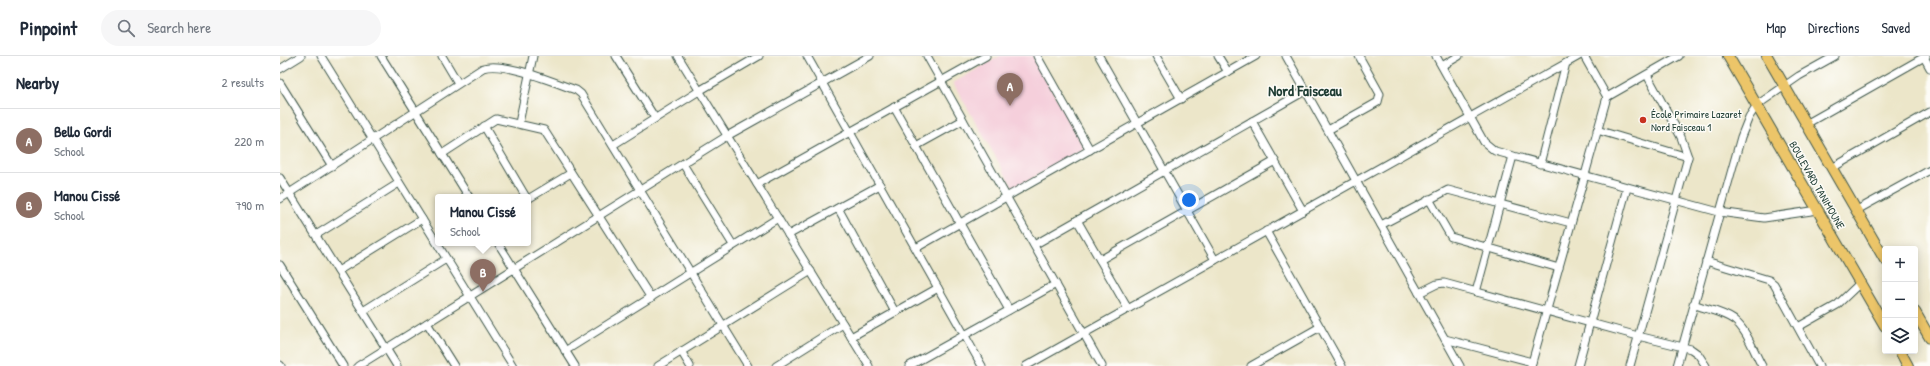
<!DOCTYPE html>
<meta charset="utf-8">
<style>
body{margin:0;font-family:"Patrick Hand",sans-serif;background:#f6f6f7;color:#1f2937}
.controls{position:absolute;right:12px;bottom:12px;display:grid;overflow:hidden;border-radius:4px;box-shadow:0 2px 10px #0003}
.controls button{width:36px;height:36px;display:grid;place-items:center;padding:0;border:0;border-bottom:1px solid #e0e1e3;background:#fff;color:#1f2937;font:20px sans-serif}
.you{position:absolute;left:909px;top:144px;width:14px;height:14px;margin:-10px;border:3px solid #fff;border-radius:50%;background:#1a73e8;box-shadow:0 0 0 6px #1a73e833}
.badge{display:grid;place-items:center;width:26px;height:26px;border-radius:50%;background:#db2777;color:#fff;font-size:13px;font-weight:700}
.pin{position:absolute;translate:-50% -33px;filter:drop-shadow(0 1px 2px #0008)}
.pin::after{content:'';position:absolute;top:21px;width:14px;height:12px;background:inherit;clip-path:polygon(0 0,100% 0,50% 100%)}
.popup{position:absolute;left:155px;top:138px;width:96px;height:52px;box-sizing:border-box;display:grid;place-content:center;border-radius:4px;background:#fff;filter:drop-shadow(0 1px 3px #0005);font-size:13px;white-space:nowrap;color:#747a83}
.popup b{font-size:15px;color:#1f2937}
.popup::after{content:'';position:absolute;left:50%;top:100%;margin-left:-8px;border:8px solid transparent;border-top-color:#fff}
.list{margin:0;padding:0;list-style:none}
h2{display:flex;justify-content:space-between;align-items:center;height:52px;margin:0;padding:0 16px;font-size:17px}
h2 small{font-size:13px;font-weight:400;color:#747a83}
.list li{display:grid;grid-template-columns:26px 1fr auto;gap:12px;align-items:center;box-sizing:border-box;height:64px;padding:0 16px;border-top:1px solid #e0e1e3}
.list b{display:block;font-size:15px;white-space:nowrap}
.list p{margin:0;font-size:13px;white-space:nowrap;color:#747a83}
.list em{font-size:13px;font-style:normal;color:#747a83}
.icon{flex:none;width:22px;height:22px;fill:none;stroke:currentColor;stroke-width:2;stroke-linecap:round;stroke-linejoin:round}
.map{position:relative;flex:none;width:1650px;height:310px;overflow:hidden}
header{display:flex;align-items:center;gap:24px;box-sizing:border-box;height:56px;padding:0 20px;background:#fff;border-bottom:1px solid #e0e1e3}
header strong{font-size:19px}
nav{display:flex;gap:22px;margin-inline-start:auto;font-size:14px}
.search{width:280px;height:36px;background:#f6f6f7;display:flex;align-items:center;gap:10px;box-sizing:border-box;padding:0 14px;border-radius:22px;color:#747a83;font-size:15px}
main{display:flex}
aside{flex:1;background:#fff}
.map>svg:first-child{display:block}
</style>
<header>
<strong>Pinpoint</strong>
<div class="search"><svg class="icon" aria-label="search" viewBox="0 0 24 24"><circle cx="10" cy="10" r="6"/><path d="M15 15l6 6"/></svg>Search here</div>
<nav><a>Map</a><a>Directions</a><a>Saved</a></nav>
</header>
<main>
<aside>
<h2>Nearby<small>2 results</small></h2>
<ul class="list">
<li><span class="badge" style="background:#8d6e63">A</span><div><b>Bello Gordi</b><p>School</p></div><em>220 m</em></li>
<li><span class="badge" style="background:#8d6e63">B</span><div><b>Manou Cissé</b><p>School</p></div><em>790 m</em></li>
</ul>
</aside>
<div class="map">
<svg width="1650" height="310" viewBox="0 0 1650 310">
<rect width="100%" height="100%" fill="#fdfcf7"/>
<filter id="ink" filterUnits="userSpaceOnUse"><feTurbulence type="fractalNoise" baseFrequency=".025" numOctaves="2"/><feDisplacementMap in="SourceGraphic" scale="8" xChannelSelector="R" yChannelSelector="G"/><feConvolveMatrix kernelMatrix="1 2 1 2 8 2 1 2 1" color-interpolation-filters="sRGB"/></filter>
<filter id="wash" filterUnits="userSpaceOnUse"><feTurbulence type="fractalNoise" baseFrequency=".012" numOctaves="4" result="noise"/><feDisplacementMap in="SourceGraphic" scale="16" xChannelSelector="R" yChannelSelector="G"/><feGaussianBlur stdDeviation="0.9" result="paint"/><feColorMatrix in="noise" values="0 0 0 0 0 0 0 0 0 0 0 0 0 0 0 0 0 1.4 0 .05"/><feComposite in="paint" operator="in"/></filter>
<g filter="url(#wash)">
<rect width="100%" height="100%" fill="#ece6c9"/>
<polygon fill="#f5cfdb" points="720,0 753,0 805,92 734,133 673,27"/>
</g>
<g filter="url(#ink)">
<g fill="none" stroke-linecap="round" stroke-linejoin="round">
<defs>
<g id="street">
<polyline points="41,0 233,310"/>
<polyline points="101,0 189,141"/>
<polyline points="162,0 178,27"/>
<polyline points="336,0 375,62"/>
<polyline points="398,0 589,310"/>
<polyline points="527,0 702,310"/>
<polyline points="647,0 822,310"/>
<polyline points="757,0 810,94"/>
<polyline points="819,0 935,204"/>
<polyline points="876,0 901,43"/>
<polyline points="938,0 948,16"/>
<polyline points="1006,0 1180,310"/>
<polyline points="1156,0 1204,86 1215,95 1439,156 1484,162 1538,154"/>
<polyline points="1304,0 1327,41"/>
<polyline points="1644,1 1650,12"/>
<polyline points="1162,10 1179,0"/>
<polyline points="0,13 21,0"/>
<polyline points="0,27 52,110"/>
<polyline points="614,51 729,254"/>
<polyline points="972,65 1023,155"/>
<polyline points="239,67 253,0"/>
<polyline points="1526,68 1646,0"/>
<polyline points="204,70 246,141"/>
<polyline points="1048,74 1098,46 1100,38 1079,0"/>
<polyline points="1317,74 1408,101"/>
<polyline points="333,89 419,35 479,0"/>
<polyline points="636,90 683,64"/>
<polyline points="162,98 216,63 264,74 371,242"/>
<polyline points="403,108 453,189"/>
<polyline points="1260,108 1286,7"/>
<polyline points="1552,112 1650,56"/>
<polyline points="0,122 117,310"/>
<polyline points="477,128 706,0"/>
<path d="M 0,143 L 203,12 C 224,5 275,27 296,34 L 301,38 L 468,310"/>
<polyline points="248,143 291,117"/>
<polyline points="1149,143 1171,181 1279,212"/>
<polyline points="558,152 615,256"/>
<polyline points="1577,154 1650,114"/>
<polyline points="797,164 848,253"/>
<polyline points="1101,169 1168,134 1291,167"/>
<polyline points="986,175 1062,310"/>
<polyline points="36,179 119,127"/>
<polyline points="508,179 600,129"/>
<polyline points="218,187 295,310"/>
<polyline points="754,189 1025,35"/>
<polyline points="636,192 976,0"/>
<polyline points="820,204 995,105"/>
<polyline points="1426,205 1489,224 1494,228 1539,310"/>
<polyline points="0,209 63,310"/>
<polyline points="58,215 142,163"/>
<polyline points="1196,236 1233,100"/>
<polyline points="1139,237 1157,228 1164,227 1358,280 1411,293 1418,298 1426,310"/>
<path d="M 1413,248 C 1426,253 1443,256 1454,264 C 1467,274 1474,296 1482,310"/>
<polyline points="83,255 166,203"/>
<polyline points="147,267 174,310"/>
<polyline points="1518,271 1557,249 1580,227"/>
<polyline points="571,281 658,232"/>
<polyline points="1165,283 1252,306"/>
<polyline points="285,295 498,162"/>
<polyline points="401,295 410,310"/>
<polyline points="0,309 1,310"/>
<polyline points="78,310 447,80 590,0"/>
<polyline points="378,310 531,215"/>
<polyline points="496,310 563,268"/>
<polyline points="629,310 776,228"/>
<polyline points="746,310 1299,0"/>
<polyline points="971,310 1040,271"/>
<polyline points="1251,310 1327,41 1399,0"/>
<polyline points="1298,310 1347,132"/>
<polyline points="1350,310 1408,101 1401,81 1367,19"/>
<polyline points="1397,310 1461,81 1469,61 1477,49 1519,20 1555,0"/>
</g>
<g id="primary">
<polyline points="1448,0 1605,270"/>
<polyline points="1487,0 1605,204"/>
<polyline points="1635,256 1650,282"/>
<polyline points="1620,295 1628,310"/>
</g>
</defs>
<use href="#street" stroke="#3e564a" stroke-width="9"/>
<use href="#primary" stroke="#3e564a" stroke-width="12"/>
<use href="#street" stroke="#fff" stroke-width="7"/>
<use href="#primary" stroke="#ecc569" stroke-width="10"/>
</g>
</g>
<circle fill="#c8321e" stroke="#fdfcf7" stroke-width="1.5" cx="1363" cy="64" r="4"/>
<g text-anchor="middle" stroke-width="3" stroke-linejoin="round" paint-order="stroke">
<g font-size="11" fill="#1f3d34" stroke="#fdfcf7" text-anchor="start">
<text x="1371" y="62">École Primaire Lazaret<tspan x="1371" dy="13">Nord Faisceau 1</tspan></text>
</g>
<g font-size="11" fill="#1f3d34" stroke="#fdfcf7">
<text transform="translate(1537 129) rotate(60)" y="4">BOULEVARD TANIMOUNE</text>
</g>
<g font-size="15" font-weight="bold" fill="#1f3d34" stroke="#fdfcf7">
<text x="1025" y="40">Nord Faisceau</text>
</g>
</g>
</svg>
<div class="controls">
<button>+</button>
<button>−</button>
<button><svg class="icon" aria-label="layers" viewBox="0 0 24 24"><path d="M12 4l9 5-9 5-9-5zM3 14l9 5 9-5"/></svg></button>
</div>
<div class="you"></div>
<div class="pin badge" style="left:730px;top:50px;background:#8d6e63">A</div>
<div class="pin badge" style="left:203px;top:236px;background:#8d6e63">B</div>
<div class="popup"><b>Manou Cissé</b>School</div>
</div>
</main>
